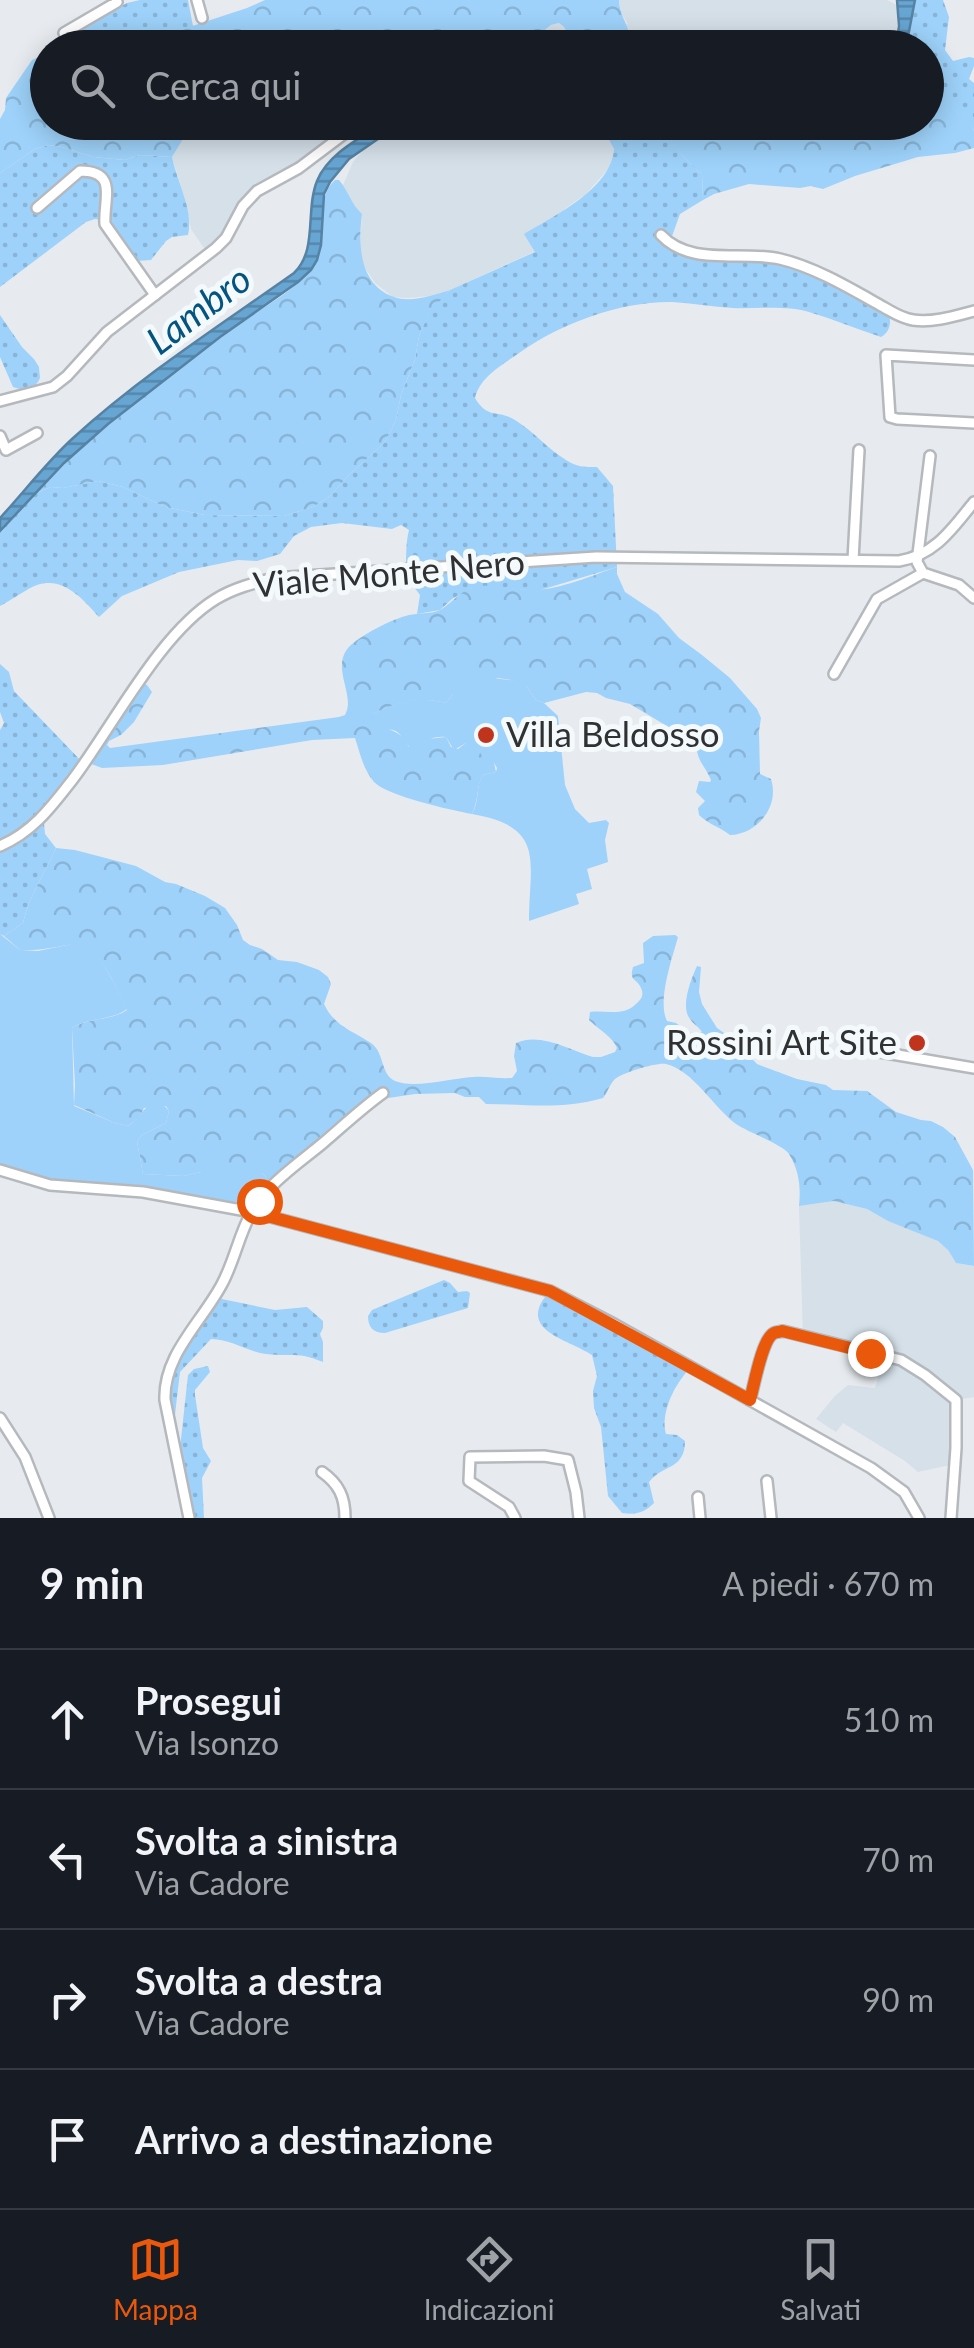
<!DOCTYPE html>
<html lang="it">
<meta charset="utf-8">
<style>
body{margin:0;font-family:Lato,sans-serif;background:#242831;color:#f1f3f6}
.stop{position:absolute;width:30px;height:30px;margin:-22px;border:8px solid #ea580c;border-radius:50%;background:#fff}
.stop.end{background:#ea580c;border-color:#fff;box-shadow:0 2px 10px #0008}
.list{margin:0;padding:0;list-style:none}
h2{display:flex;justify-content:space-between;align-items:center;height:130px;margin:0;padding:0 40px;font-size:42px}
h2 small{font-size:32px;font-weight:400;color:#9ea1a6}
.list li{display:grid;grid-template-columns:65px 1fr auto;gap:30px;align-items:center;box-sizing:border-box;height:140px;padding:0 40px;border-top:2px solid #363941}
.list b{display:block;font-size:38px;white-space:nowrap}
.list p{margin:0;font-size:32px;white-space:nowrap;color:#9ea1a6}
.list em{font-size:32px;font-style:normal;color:#9ea1a6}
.icon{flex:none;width:55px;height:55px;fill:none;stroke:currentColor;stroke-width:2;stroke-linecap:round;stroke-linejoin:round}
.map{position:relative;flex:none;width:974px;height:1518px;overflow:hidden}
.search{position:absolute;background:#171b24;box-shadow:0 5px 25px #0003;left:30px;right:30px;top:30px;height:110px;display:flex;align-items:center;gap:25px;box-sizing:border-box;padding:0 35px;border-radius:55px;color:#9ea1a6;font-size:38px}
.sheet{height:690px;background:#171b24}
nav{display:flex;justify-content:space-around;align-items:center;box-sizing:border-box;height:140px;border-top:2px solid #363941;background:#171b24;font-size:28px;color:#9ea1a6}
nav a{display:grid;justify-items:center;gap:5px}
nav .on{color:#ea580c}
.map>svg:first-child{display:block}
</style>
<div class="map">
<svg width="974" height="1518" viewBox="0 0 974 1518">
<defs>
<pattern id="grass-dots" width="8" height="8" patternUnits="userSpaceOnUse" patternTransform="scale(2.5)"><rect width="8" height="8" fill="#9ed2fa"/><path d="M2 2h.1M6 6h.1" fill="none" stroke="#88b5d7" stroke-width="1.8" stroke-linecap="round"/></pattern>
<pattern id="forest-crowns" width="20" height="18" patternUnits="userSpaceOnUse" patternTransform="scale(2.5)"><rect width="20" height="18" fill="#9ed2fa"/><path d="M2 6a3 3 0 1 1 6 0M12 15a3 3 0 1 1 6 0" fill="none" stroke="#88b5d7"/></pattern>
<pattern id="water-rules" width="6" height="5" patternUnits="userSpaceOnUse" patternTransform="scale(2.5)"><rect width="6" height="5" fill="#67a5d3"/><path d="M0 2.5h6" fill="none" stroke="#5587ac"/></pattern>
</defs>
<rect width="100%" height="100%" fill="#e7ebef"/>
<g fill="#d5e0e9">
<polygon points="619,0 887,0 897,5 897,40 896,47 529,48 535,45 539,41 540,34 551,25 559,23 564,27 566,34 628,24 621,13"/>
<polygon points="202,123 360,123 265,186 208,254 191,229 185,199 172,157 188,131"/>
<polygon points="401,123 595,123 611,141 614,150 613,158 610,167 586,194 566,208 536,251 450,290 429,296 408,298 393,297 375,283 362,263 360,247 362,214 353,205 343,185 353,162 369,144"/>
<polygon points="834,1201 867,1209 888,1221 923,1233 938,1241 948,1250 956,1263 974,1266 974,1397 956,1400 955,1464 918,1472 905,1461 843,1423 836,1432 816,1419 834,1397 848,1385 875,1388 885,1356 803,1336 799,1206"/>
</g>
<g fill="url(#grass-dots)">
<polygon points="140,0 188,0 193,26 166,39 133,44 124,47 48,48 47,50 45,46 127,3"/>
<path d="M 915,0 L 943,0 L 949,17 L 945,50 L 953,61 L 969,57 L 974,58 L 974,66 L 969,79 L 974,83 L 974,131 C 969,121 963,119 956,111 C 946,98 941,86 927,77 L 926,48 L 906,48 Z"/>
<path d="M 595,123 L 662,123 C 670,143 685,160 702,174 L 703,200 L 680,214 L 671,239 L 688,251 L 798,264 L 888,310 C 891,320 892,331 881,337 C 857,329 833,319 809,312 C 785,305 757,309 733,308 C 712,307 692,303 672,302 C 622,301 562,323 522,351 C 504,364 480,376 475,398 C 488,420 498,409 515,420 C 533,431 548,449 566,460 C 576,467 585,467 597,467 L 613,486 L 617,567 L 537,591 L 495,587 L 472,588 L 452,599 L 440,610 L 417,614 L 420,595 L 405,575 C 407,560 405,545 409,530 L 401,525 L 392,529 L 342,523 L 311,527 L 294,536 L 280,554 L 257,561 L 238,560 L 179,572 L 122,596 L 99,617 C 83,599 63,576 37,585 C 28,588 10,601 0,606 L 0,531 L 36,493 L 51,487 L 63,488 L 98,481 L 123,487 L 165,507 L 205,515 L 284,516 L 313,507 L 329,497 L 348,476 L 385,442 L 396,420 L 401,395 L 415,359 L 419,336 L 429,312 L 450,290 L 535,252 L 524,234 C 554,216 611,189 614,149 L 606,134 Z"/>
<path d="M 49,145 L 62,147 L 93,157 L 125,160 L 140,155 L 172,157 C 177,182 194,210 188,235 L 172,237 L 166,241 L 151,260 L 137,261 L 103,220 L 95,219 L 86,222 L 0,287 L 0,173 L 35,149 Z"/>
<path d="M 0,315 L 22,347 L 34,359 L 39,367 L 40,378 C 34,391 25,391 13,387 L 0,357 Z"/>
<path d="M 0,664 L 9,672 L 14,691 L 87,767 L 44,823 L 45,834 L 56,848 C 45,873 29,896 23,923 L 4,936 L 0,934 L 0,730 L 4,723 L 0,712 Z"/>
<path d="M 444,1280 L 450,1283 L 458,1292 L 467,1291 L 470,1293 L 468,1308 L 385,1333 C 373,1333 368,1327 368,1316 L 372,1310 Z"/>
<path d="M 550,1291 L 690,1368 C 675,1384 660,1412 666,1434 L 677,1435 L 685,1441 C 685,1470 663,1464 649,1482 L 654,1503 C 644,1513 636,1515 622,1513 L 608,1496 L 601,1427 L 594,1408 L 593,1391 L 597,1376 L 592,1355 C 568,1339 514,1330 550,1291 Z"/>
<path d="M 217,1298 L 275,1310 L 307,1307 L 323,1321 L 323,1328 L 320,1334 L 323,1342 L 323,1362 C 297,1351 291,1357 266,1354 C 248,1352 231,1339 211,1339 L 180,1372 L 174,1423 C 173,1416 170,1407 169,1399 C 164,1362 197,1327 217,1298 Z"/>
<polygon points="208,1366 210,1372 195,1390 195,1395 203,1448 211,1461 202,1478 204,1518 194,1518 180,1448 188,1375 194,1369"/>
</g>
<g fill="url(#forest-crowns)">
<path d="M 265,0 L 619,0 C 619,13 627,23 630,36 C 612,44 589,46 570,39 L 564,27 L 559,23 L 551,25 L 540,34 C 539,42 537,45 529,47 L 124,48 L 133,44 L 166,39 L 180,30 L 247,8 Z"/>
<polygon points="39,57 47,61 48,122 202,123 188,131 172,157 140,155 125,160 93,157 62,147 49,145 35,149 0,173 0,119 5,110 6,98 32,60"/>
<path d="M 927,77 L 947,95 L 957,112 L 968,120 L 974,131 L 974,148 L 955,153 L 918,157 L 855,176 L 823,189 L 811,186 L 800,188 L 749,184 L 714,194 L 703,200 L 702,174 C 685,160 670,144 662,123 L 722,123 L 773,134 L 804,135 L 830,132 L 856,123 L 926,122 Z"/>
<path d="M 335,180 L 339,180 C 348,190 351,204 362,214 C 358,244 359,285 394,297 C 412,303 433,295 450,290 L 429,313 L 419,336 L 415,359 L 401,395 L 396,420 L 385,442 L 348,476 L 329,497 L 313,507 L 284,516 L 205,515 L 165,507 L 123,487 L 98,481 L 63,488 L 51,487 L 36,493 C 91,433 157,384 222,335 C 249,315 287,297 309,272 C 332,246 312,199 335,180 Z"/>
<path d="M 617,567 L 617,574 L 625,592 L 658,614 L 679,638 L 702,655 L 730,678 L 757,709 L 761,718 L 759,731 L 760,774 L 771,779 C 780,807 757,834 730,835 C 720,827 708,824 699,815 L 698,808 L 705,801 L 696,792 L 699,781 L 710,782 L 711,780 C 706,767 695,759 697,744 L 692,737 L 682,735 L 630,704 L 606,698 L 597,693 L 586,692 L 544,703 L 536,700 L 527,687 L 511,680 L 498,678 L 453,694 L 446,703 C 420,696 397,702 373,714 C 377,719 383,726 389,729 C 399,734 404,735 409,747 L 428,739 L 446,737 L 451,747 L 458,749 L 466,743 L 474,743 L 494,763 L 496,772 L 483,775 C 476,786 479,800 472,814 C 451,810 387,796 374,782 C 363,769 360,753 355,738 L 312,740 L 163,765 L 102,768 L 86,762 L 140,682 L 147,685 L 152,692 L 134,722 L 121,735 L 109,741 L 107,745 L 110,748 L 339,717 L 345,715 C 356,695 331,669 348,648 C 360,635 392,619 409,615 C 418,613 432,614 440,610 C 451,604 459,592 472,588 C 492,582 514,590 534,590 C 559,590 593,575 617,567 Z"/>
<path d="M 56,848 L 75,850 L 136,866 L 165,882 L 176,884 L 205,896 L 225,908 L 237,925 L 243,940 L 250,945 L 262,949 L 278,960 L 297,962 L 319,970 L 328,977 L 331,984 L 324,1004 C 334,1026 353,1031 371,1043 C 385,1053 380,1074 395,1081 C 414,1089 452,1078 473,1077 C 486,1076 499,1079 512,1078 L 517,1071 L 514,1056 L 516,1043 C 541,1032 569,1050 593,1057 L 601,1057 L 615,1052 L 617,1048 C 613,1037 598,1029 589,1020 L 590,1012 C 606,1010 624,1017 637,1003 C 642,998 644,995 641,988 C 636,977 629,982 633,967 L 644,963 L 643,943 L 653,936 L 675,935 L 678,937 C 672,959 657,1001 667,1021 L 676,1023 L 689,1033 L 702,1032 C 699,1027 693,1024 690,1019 C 680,1007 691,979 697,966 L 701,967 L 699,992 L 702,1004 L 717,1028 L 733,1039 L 757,1064 L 797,1079 L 826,1085 L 833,1090 L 867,1091 L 896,1112 L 921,1120 L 931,1121 L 943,1127 L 955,1137 L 973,1170 L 974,1266 L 956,1263 L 948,1250 L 938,1241 L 888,1221 L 867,1209 L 834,1201 L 799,1206 C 801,1187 799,1170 789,1154 C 783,1145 748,1132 736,1124 C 714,1108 693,1070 666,1064 C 657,1062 622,1073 615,1079 C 609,1085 608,1092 603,1098 C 562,1110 526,1104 486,1104 L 479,1097 L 465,1097 L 455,1093 L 415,1094 L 382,1099 L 373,1097 L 269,1180 L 262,1173 L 201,1172 L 183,1176 L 143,1174 L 137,1141 L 142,1135 L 166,1123 L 169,1111 L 166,1106 L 144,1108 L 139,1118 L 128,1126 L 115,1123 L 74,1105 L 75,1085 L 72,1028 C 89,1017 111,1021 127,1010 C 115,987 100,940 67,945 C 51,948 37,951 20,950 L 4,936 L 23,923 C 29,896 45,873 56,848 Z"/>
</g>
<g fill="#9ed2fa">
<path d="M 471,676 L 519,681 L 527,687 L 536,700 L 544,703 L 558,716 L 565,785 L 575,809 L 589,823 L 606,820 L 609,823 L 605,840 L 608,862 L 587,869 L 592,889 L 576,894 L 579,904 L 529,921 C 529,862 547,827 472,814 C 480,801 475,787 483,775 L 496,772 L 497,768 L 494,763 L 483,757 L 474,744 L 466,743 L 454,750 L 446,737 C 425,735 425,748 412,750 C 395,729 401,728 371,730 L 368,726 L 373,714 C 399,701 418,696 446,703 L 453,694 L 453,684 L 458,679 Z"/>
<path d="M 0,934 L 20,950 L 38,951 L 77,943 C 81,946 87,948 92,951 C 105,962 119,993 127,1009 C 111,1021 89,1017 72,1028 L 74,1106 L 115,1123 L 128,1126 C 143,1118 142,1102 162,1103 L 169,1111 L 166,1123 L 142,1135 L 137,1141 L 143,1174 L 183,1176 L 201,1172 L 254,1171 L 262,1173 L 269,1180 L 256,1195 L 252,1208 L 51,1181 L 0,1166 Z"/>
</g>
<g fill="url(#water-rules)" stroke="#5682a3" stroke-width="2.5">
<polygon points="897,0 915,0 906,47 896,47 899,26"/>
<path d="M 783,122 L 804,126 L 856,123 C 813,145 767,132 722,123 Z"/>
<path d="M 383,123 L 401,123 L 349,159 L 330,182 L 324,194 L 321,245 L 317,260 L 311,270 L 298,282 L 220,337 L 108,424 L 64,463 L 0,531 L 0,518 C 24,492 46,463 72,439 C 141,376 219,326 294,273 C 318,250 305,211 317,181 C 328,154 360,138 383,123 Z"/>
</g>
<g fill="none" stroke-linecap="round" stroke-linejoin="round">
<defs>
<g id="minor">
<polyline points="197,0 202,18"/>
<polyline points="64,33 117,2 116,0"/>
<path d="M 37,208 L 80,171 C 119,171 103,200 105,224 L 155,295"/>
<path d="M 661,235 C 691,267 741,250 780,259 C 815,267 853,290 885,308 C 894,313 901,318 913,320 C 933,323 955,316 974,311"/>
<polyline points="974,360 886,355 890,417 897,419 974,423"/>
<polyline points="0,401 53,387 67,376 107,332 216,248 226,238 243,206 257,191 299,168 360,122"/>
<polyline points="0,436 6,450 37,433"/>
<polyline points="930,456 917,562 923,573 959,585 974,598"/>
<polyline points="853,560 859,450"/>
<polyline points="834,674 877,599 923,573"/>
<path d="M 0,846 C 33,832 52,806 73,779 C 113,726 160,633 216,599 C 234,588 254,583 274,578 L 596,557 L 899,561 C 935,555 952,529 974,502"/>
<polyline points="880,1052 974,1068"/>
<polyline points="0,1170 50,1185 143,1192 252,1212 550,1291 614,1324 871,1468 904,1492 919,1518"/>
<path d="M 750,1400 C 754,1386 762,1339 774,1333 C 776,1332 780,1332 783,1331 L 901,1360 L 925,1375 L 956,1400 L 956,1448 L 951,1518"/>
<polyline points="0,1418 25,1457 49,1518"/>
<path d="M 322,1472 C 339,1484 345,1497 345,1518"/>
<polyline points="767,1481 771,1518"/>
<polyline points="698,1497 700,1518"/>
<path d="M 189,1518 L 165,1400 C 163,1355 202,1322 222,1284 C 234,1262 239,1235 251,1213 C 267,1184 299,1163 323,1143 C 343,1126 362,1108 383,1093"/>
<polyline points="515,1518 509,1507 469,1481 470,1457 544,1456 568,1460 576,1492 579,1518"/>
</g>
</defs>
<use href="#minor" stroke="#b5b9bd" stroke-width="14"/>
<use href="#minor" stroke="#fff" stroke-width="9"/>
</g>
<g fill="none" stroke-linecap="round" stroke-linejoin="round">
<path stroke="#ea580c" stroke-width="12" d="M 259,1201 L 252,1212 L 550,1291 L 750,1400 C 754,1386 762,1339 774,1333 C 776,1332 780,1332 782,1331 L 870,1353"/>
</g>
<g fill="#c0341e" stroke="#f4f9fc" stroke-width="4">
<circle cx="486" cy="735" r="10"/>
<circle cx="917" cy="1043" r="10"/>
</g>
<g text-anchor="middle" stroke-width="10" stroke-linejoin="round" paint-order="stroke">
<g font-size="35" fill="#2f3133" stroke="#f4f9fc">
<text transform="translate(389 574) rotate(-5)" y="12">Viale Monte Nero</text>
</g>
<g font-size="35" fill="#2f3133" stroke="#f4f9fc" text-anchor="start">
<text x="506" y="747">Villa Beldosso</text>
<text x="897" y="1055" text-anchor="end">Rossini Art Site</text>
</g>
<g font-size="38" font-style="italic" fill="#055480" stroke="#f4f9fc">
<text transform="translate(199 310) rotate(-37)" y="13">Lambro</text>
</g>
</g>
</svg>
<div class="stop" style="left:259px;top:1201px"></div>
<div class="stop end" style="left:870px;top:1353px"></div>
<div class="search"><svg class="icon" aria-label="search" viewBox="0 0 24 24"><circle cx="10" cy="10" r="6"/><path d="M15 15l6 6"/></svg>Cerca qui</div>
</div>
<section class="sheet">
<h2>9 min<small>A piedi · 670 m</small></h2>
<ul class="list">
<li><svg class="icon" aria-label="ahead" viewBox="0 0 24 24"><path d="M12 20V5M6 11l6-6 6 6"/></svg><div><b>Prosegui</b><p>Via Isonzo</p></div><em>510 m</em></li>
<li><svg class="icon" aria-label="left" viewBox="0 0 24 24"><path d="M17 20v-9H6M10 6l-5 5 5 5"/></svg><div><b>Svolta a sinistra</b><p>Via Cadore</p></div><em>70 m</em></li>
<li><svg class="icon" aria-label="right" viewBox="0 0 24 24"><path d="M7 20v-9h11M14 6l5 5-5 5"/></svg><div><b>Svolta a destra</b><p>Via Cadore</p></div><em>90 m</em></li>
<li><svg class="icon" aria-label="arrive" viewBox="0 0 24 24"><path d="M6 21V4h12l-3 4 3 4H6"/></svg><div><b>Arrivo a destinazione</b></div></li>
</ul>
</section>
<nav>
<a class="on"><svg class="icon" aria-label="map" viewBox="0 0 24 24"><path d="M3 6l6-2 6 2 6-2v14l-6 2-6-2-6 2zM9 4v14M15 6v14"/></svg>Mappa</a>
<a><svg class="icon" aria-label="directions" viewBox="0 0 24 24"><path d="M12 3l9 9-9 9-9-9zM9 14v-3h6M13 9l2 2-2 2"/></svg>Indicazioni</a>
<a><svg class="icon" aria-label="saved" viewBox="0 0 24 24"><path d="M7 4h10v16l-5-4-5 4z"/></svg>Salvati</a>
</nav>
